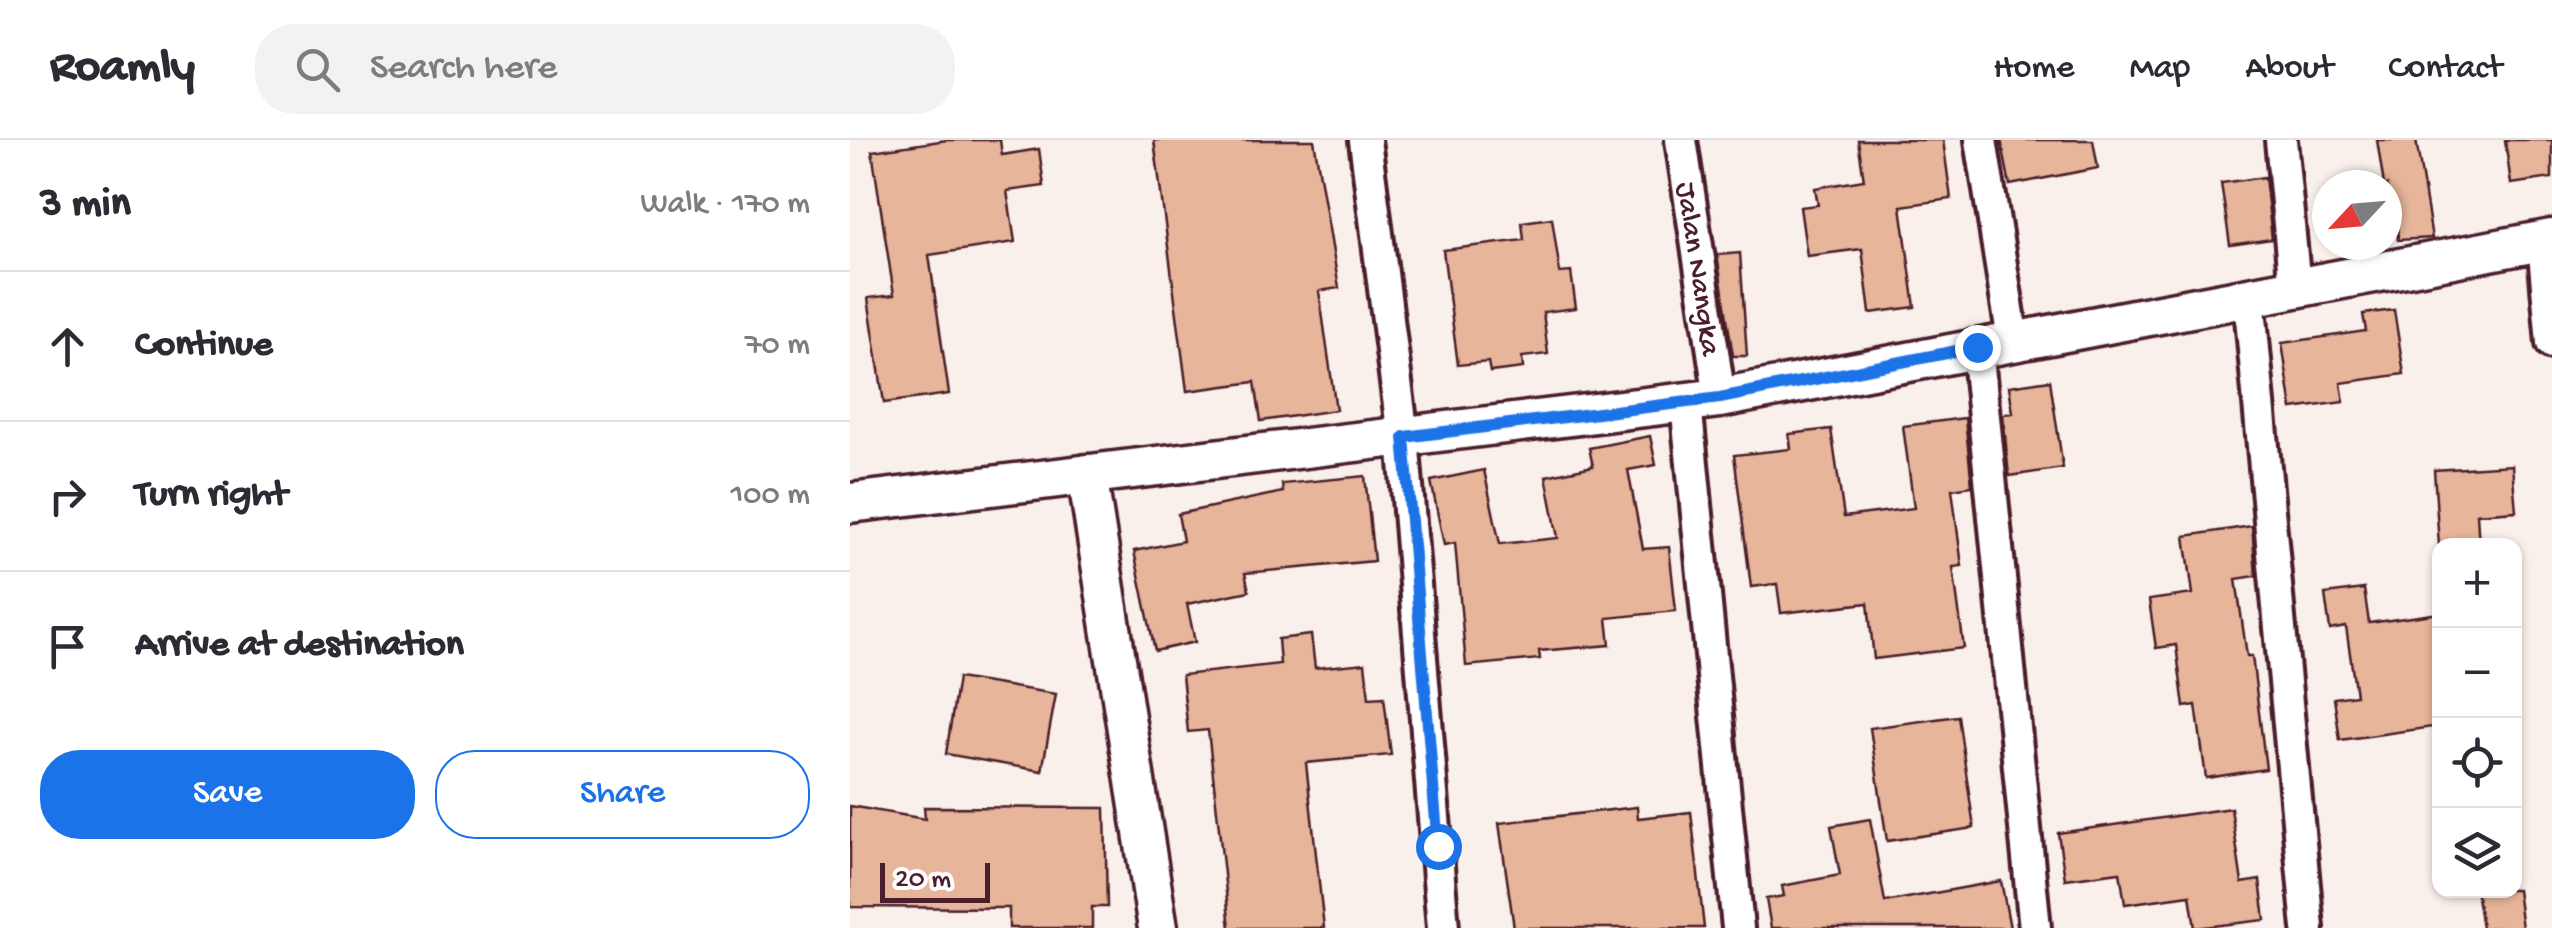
<!DOCTYPE html>
<meta charset="utf-8">
<style>
body{margin:0;font-family:"Gochi Hand",sans-serif;background:#f2f2f3;color:#2b2b33}
.controls{position:absolute;right:30px;bottom:30px;display:grid;overflow:hidden;border-radius:20px;box-shadow:0 2px 8px #0004}
.controls button{width:90px;height:90px;display:grid;place-items:center;padding:0;border:0;border-bottom:2px solid #e1e1e2;background:#fff;color:#2b2b33;font:50px sans-serif}
.compass{position:absolute;left:1462px;top:30px;width:90px;height:90px;border-radius:50%;background:#fff;box-shadow:0 2px 8px #0004;rotate:244deg}
.scale{position:absolute;left:30px;bottom:25px;width:110px;box-sizing:border-box;padding-left:10px;border:5px solid #4a1f2b;border-top:0;font-size:28px;line-height:35px;white-space:nowrap;color:#4a1f2b;-webkit-text-stroke:8px #fff;paint-order:stroke}
.stop{position:absolute;width:30px;height:30px;margin:-22px;border:8px solid #1a73e8;border-radius:50%;background:#fff}
.stop.end{background:#1a73e8;border-color:#fff;box-shadow:0 2px 10px #0008}
.list{margin:0;padding:0;list-style:none}
h2{display:flex;justify-content:space-between;align-items:center;height:130px;margin:0;padding:0 40px;font-size:42px}
h2 small{font-size:32px;font-weight:400;color:#7c7c81}
.list li{display:grid;grid-template-columns:65px 1fr auto;gap:30px;align-items:center;box-sizing:border-box;height:150px;padding:0 40px;border-top:2px solid #e1e1e2}
.list b{display:block;font-size:38px;white-space:nowrap}
.list em{font-size:32px;font-style:normal;color:#7c7c81}
.actions{display:flex;gap:20px;padding:30px 40px}
.actions a{flex:1;padding:22px 0;border:2px solid #1a73e8;border-radius:40px;text-align:center;font-size:35px;color:#1a73e8}
.actions .main{background:#1a73e8;color:#fff}
.icon{flex:none;width:55px;height:55px;fill:none;stroke:currentColor;stroke-width:2;stroke-linecap:round;stroke-linejoin:round}
.map{position:relative;flex:none;width:1702px;height:788px;overflow:hidden}
header{display:flex;align-items:center;gap:60px;box-sizing:border-box;height:140px;padding:0 50px;background:#fff;border-bottom:2px solid #e1e1e2}
header strong{font-size:48px}
nav{display:flex;gap:55px;margin-inline-start:auto;font-size:35px}
.search{width:700px;height:90px;background:#f2f2f3;display:flex;align-items:center;gap:25px;box-sizing:border-box;padding:0 35px;border-radius:40px;color:#7c7c81;font-size:38px}
main{display:flex}
aside{flex:1;background:#fff}
.map>svg:first-child{display:block}
</style>
<header>
<strong>Roamly</strong>
<div class="search"><svg class="icon" aria-label="search" viewBox="0 0 24 24"><circle cx="10" cy="10" r="6"/><path d="M15 15l6 6"/></svg>Search here</div>
<nav><a>Home</a><a>Map</a><a>About</a><a>Contact</a></nav>
</header>
<main>
<aside>
<h2>3 min<small>Walk · 170 m</small></h2>
<ul class="list">
<li><svg class="icon" aria-label="ahead" viewBox="0 0 24 24"><path d="M12 20V5M6 11l6-6 6 6"/></svg><div><b>Continue</b></div><em>70 m</em></li>
<li><svg class="icon" aria-label="right" viewBox="0 0 24 24"><path d="M7 20v-9h11M14 6l5 5-5 5"/></svg><div><b>Turn right</b></div><em>100 m</em></li>
<li><svg class="icon" aria-label="arrive" viewBox="0 0 24 24"><path d="M6 21V4h12l-3 4 3 4H6"/></svg><div><b>Arrive at destination</b></div></li>
</ul>
<div class="actions"><a class="main">Save</a><a>Share</a></div>
</aside>
<div class="map">
<svg width="1702" height="788" viewBox="0 0 1702 788">
<rect width="100%" height="100%" fill="#faf0eb"/>
<filter id="ink" filterUnits="userSpaceOnUse"><feTurbulence type="fractalNoise" baseFrequency=".01" numOctaves="2"/><feDisplacementMap in="SourceGraphic" scale="20" xChannelSelector="R" yChannelSelector="G"/><feConvolveMatrix kernelMatrix="1 2 1 2 8 2 1 2 1" color-interpolation-filters="sRGB"/></filter>
<g filter="url(#ink)">
<g fill="#e7b599" stroke="#4a1f2b" stroke-width="2.5">
<polygon points="97,0 150,0 152,15 189,9 194,46 157,51 165,102 79,115 99,254 34,263 18,158 44,155 22,11"/>
<polygon points="304,0 464,0 489,148 469,151 486,270 411,281 405,242 337,251"/>
<polygon points="1008,0 1093,0 1101,59 1051,66 1065,167 1020,173 1012,109 957,116 950,67 968,65 965,48 1014,40"/>
<polygon points="1151,0 1243,0 1248,28 1160,45"/>
<polygon points="1527,0 1566,0 1582,98 1548,100 1546,65 1538,66 1537,45 1534,45"/>
<polygon points="1655,0 1702,0 1702,38 1661,44"/>
<polygon points="1415,37 1422,99 1380,105 1371,43"/>
<polygon points="702,78 710,133 721,132 726,168 693,172 698,214 672,217 673,228 640,232 638,222 608,225 593,110 674,100 672,82"/>
<polygon points="890,113 897,216 883,216 867,115"/>
<polygon points="1544,170 1554,234 1491,243 1494,262 1442,269 1432,203 1516,191 1513,174"/>
<polygon points="1200,240 1213,328 1159,336 1153,274 1163,273 1159,246"/>
<polygon points="1115,278 1122,346 1102,349 1112,426 1103,427 1114,508 1024,519 1018,463 931,473 927,444 901,447 884,315 941,309 939,294 981,289 994,377 1064,368 1053,286"/>
<polygon points="800,296 806,325 778,330 793,409 819,407 826,471 757,478 760,505 689,511 690,519 616,526 605,403 594,405 581,341 634,330 650,404 708,398 696,336 743,326 739,308"/>
<polygon points="1662,325 1666,371 1627,374 1629,406 1589,406 1584,330"/>
<polygon points="515,336 524,421 395,433 399,451 337,464 345,502 305,511 284,411 333,401 328,374 433,352 432,344"/>
<polygon points="1402,386 1406,436 1386,439 1397,516 1402,516 1416,629 1356,638 1346,565 1334,567 1326,505 1306,508 1299,460 1343,454 1335,396"/>
<polygon points="1514,449 1519,483 1590,473 1590,586 1490,600 1484,558 1506,555 1496,487 1480,490 1475,454"/>
<polygon points="461,495 465,528 515,523 519,558 534,557 541,615 456,623 474,788 380,788 358,590 338,592 332,535 430,524 428,499"/>
<polygon points="108,538 206,554 192,631 96,614"/>
<polygon points="1108,576 1124,688 1037,701 1020,588"/>
<polygon points="0,666 75,679 74,667 255,668 257,767 242,767 242,788 159,788 159,768 0,767"/>
<polygon points="787,667 788,678 841,672 854,788 664,788 649,683"/>
<polygon points="1381,668 1392,743 1410,740 1415,780 1345,788 1340,755 1275,764 1270,732 1215,739 1208,693"/>
<polygon points="1020,679 1035,762 1151,741 1160,788 921,788 916,759 934,756 932,746 990,735 981,686"/>
<polygon points="1626,750 1667,750 1672,788 1632,788"/>
</g>
<g fill="none" stroke-linecap="round" stroke-linejoin="round">
<defs>
<g id="minor">
<polyline points="515,0 553,297 593,788"/>
<path id="s1" d="M 831,0 L 870,258"/>
<polyline points="1131,0 1163,200"/>
<polyline points="1431,0 1445,148"/>
<polyline points="1693,101 1702,203"/>
<polyline points="1399,156 1458,788"/>
<polyline points="1127,207 1185,788"/>
<polyline points="836,263 888,788"/>
</g>
<g id="tertiary">
<polyline points="237,334 308,788"/>
<polyline points="0,363 870,258 1702,99"/>
</g>
</defs>
<use href="#minor" stroke="#4a1f2b" stroke-width="38"/>
<use href="#tertiary" stroke="#4a1f2b" stroke-width="45"/>
<use href="#minor" stroke="#fff" stroke-width="30"/>
<use href="#tertiary" stroke="#fff" stroke-width="38"/>
</g>
</g>
<g fill="none" stroke-linecap="round" stroke-linejoin="round" filter="url(#ink)">
<polyline stroke="#1a73e8" stroke-width="12" points="588,706 554,297 870,258 1127,207"/>
</g>
<g text-anchor="middle" stroke-width="8" stroke-linejoin="round" paint-order="stroke">
<g font-size="30" fill="#4a1f2b" stroke="#fff">
<text dy="10" stroke="none"><textPath href="#s1" startOffset="130">Jalan Nangka</textPath></text>
</g>
</g>
</svg>
<div class="controls">
<button>+</button>
<button>−</button>
<button><svg class="icon" aria-label="locate" viewBox="0 0 24 24"><circle cx="12" cy="12" r="6"/><path d="M12 2v4M12 18v4M2 12h4M18 12h4"/></svg></button>
<button><svg class="icon" aria-label="layers" viewBox="0 0 24 24"><path d="M12 4l9 5-9 5-9-5zM3 14l9 5 9-5"/></svg></button>
</div>
<svg class="compass" viewBox="-18 -18 36 36"><path d="M0-13l5 13h-10z" fill="#e53935"/><path d="M0 13l5-13h-10z" fill="#7c7c81"/></svg>
<div class="scale">20 m</div>
<div class="stop" style="left:588px;top:706px"></div>
<div class="stop end" style="left:1127px;top:207px"></div>
</div>
</main>
